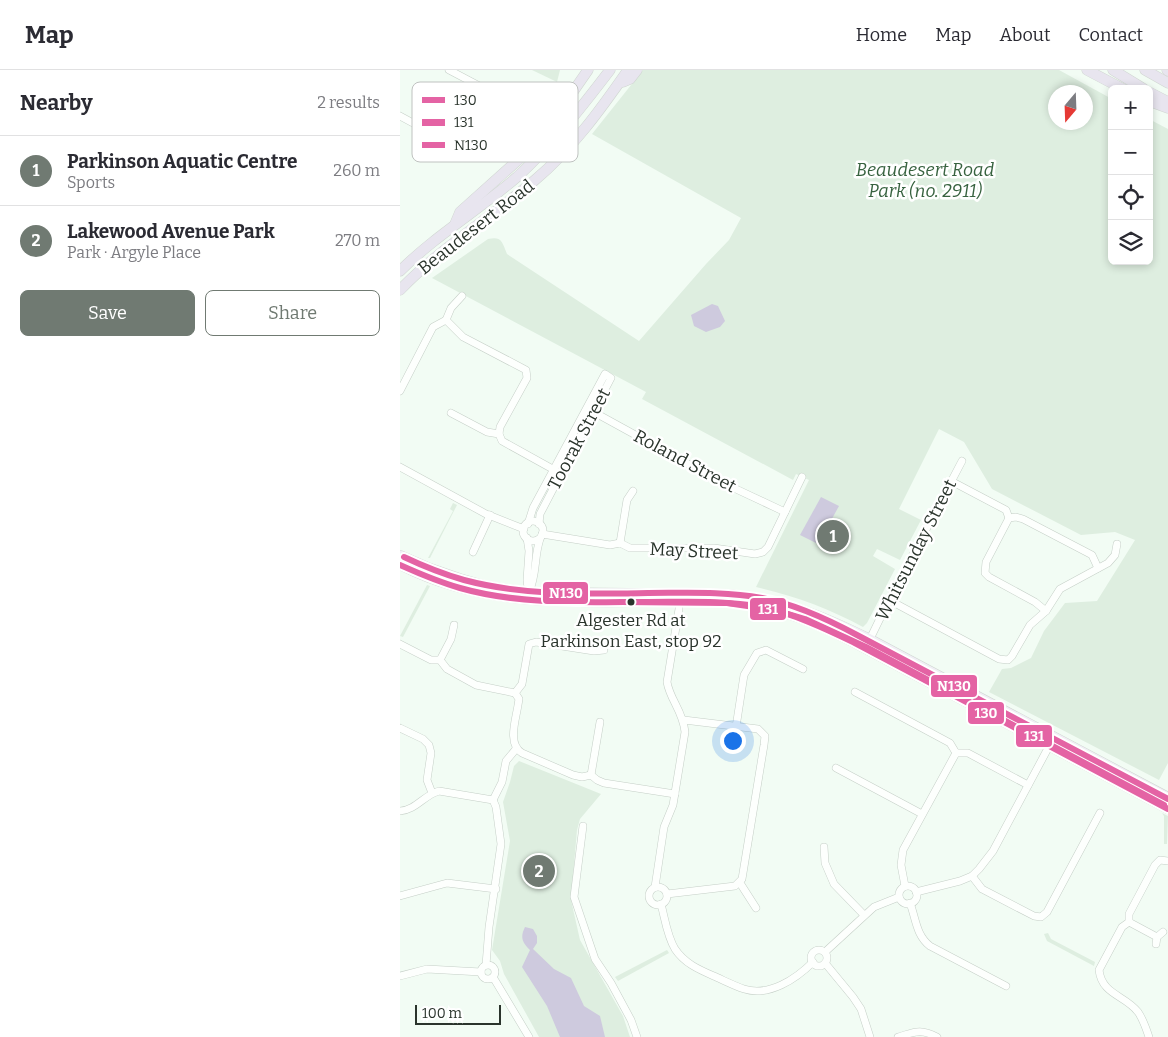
<!DOCTYPE html>
<meta charset="utf-8">
<style>
body{margin:0;font-family:Bitter,serif;background:#f2f2f3;color:#2b2b33}
.controls{position:absolute;right:15px;top:15px;display:grid;overflow:hidden;border-radius:8px;box-shadow:0 2px 8px #0003}
.controls button{width:45px;height:45px;display:grid;place-items:center;padding:0;border:0;border-bottom:1px solid #e1e1e2;background:#fff;color:#2b2b33;font:25px sans-serif}
.compass{position:absolute;left:648px;top:15px;width:45px;height:45px;border-radius:50%;background:#fff;box-shadow:0 2px 8px #0003;rotate:199deg}
.scale{position:absolute;left:15px;bottom:12px;width:86px;box-sizing:border-box;padding-left:5px;border:2px solid #2a342c;border-top:0;font-size:14px;line-height:18px;white-space:nowrap;color:#2a342c;-webkit-text-stroke:4px #fff;paint-order:stroke}
.you{position:absolute;left:332px;top:670px;width:18px;height:18px;margin:-12px;border:4px solid #fff;border-radius:50%;background:#1a73e8;box-shadow:0 0 0 8px #1a73e833}
.badge{display:grid;place-items:center;width:32px;height:32px;border-radius:50%;background:#707a72;color:#fff;font-size:16px;font-weight:700}
.pin{position:absolute;translate:-50% -50%;border:2px solid #fff;box-shadow:0 1px 5px #0006}
.list{margin:0;padding:0;list-style:none}
h2{display:flex;justify-content:space-between;align-items:center;height:65px;margin:0;padding:0 20px;font-size:21px}
h2 small{font-size:16px;font-weight:400;color:#7c7c81}
.list li{display:grid;grid-template-columns:32px 1fr auto;gap:15px;align-items:center;box-sizing:border-box;height:70px;padding:0 20px;border-top:1px solid #e1e1e2}
.list b{display:block;font-size:19px;white-space:nowrap}
.list p{margin:0;font-size:16px;white-space:nowrap;color:#7c7c81}
.list em{font-size:16px;font-style:normal;color:#7c7c81}
.actions{display:flex;gap:10px;padding:15px 20px}
.actions a{flex:1;padding:11px 0;border:1px solid #707a72;border-radius:8px;text-align:center;font-size:18px;color:#707a72}
.actions .main{background:#707a72;color:#fff}
.icon{flex:none;width:28px;height:28px;fill:none;stroke:currentColor;stroke-width:2;stroke-linecap:round;stroke-linejoin:round}
.map{position:relative;flex:none;width:768px;height:967px;overflow:hidden}
header{display:flex;align-items:center;gap:30px;box-sizing:border-box;height:70px;padding:0 25px;background:#fff;border-bottom:1px solid #e1e1e2}
header strong{font-size:24px}
nav{display:flex;gap:28px;margin-inline-start:auto;font-size:18px}
main{display:flex}
aside{flex:1;background:#fff}
.map>svg:first-child{display:block}
</style>
<header>
<strong>Map</strong>
<nav><a>Home</a><a>Map</a><a>About</a><a>Contact</a></nav>
</header>
<main>
<aside>
<h2>Nearby<small>2 results</small></h2>
<ul class="list">
<li><span class="badge">1</span><div><b>Parkinson Aquatic Centre</b><p>Sports</p></div><em>260 m</em></li>
<li><span class="badge">2</span><div><b>Lakewood Avenue Park</b><p>Park · Argyle Place</p></div><em>270 m</em></li>
</ul>
<div class="actions"><a class="main">Save</a><a>Share</a></div>
</aside>
<div class="map">
<svg width="768" height="967" viewBox="0 0 768 967">
<rect width="100%" height="100%" fill="#f2fcf4"/>
<g fill="#deeee0" fill-rule="evenodd">
<polygon points="132,0 160,0 157,12"/>
<path d="M 243,0 L 659,0 L 712,29 L 712,191 L 749,191 L 749,49 L 768,59 L 768,693 L 759,710 L 589,622 L 602,599 L 611,598 L 631,588 L 644,561 L 665,533 L 697,531 L 735,470 L 715,462 L 681,465 L 592,419 L 564,372 L 539,359 L 499,439 L 521,450 L 500,490 L 477,479 L 473,486 L 495,499 L 467,553 L 463,557 C 428,538 395,526 356,517 L 409,410 L 396,404 L 393,410 L 242,329 L 246,322 L 32,208 L 88,169 C 102,166 102,172 107,184 L 239,271 L 306,194 L 329,170 L 341,148 L 192,64 ZM 656,22 L 686,22 L 686,52 L 656,52 Z"/>
<polygon points="53,433 57,435 30,488 28,488 53,441 50,439"/>
<polygon points="27,515 30,516 3,567 0,566"/>
<polygon points="119,691 201,724 180,749 177,760 171,830 180,870 223,946 230,967 139,967 104,904 100,891 92,880 110,771 103,732 110,712 114,696"/>
<polygon points="762,743 768,746 767,774 764,774 764,746"/>
<polygon points="648,863 651,869 695,892 694,896 647,871 644,864"/>
<polygon points="267,880 269,883 218,911 215,907"/>
</g>
<g fill="#cecade">
<polygon points="312,234 318,236 325,251 320,257 306,262 294,256 291,245"/>
<polygon points="421,427 439,436 418,474 400,465"/>
<path d="M 125,857 L 133,859 L 137,866 L 137,873 L 133,879 L 154,899 L 171,908 L 184,936 L 200,946 L 205,967 L 160,967 L 147,936 L 122,897 L 130,880 C 122,872 120,867 125,857 Z"/>
</g>
<g fill="none" stroke-linecap="round" stroke-linejoin="round">
<defs>
<g id="minor">
<polyline points="0,46 48,72 57,70 86,42 92,31 89,21 49,0"/>
<polyline points="62,226 51,238 46,250 63,267 126,300 127,308 100,357 99,364 102,371 158,402"/>
<polyline points="0,321 33,257 46,250"/>
<polyline points="190,340 321,412 385,442"/>
<polyline points="51,343 87,362 99,364"/>
<polyline points="0,397 86,444 124,459"/>
<polyline points="551,411 606,440 609,448"/>
<polyline points="609,448 586,492 585,503 589,507 635,532 646,541"/>
<polyline points="609,448 616,447 623,449 692,485 698,498"/>
<circle cx="133" cy="461" r="10"/>
<polyline points="128,454 133,438 205,304 211,308 140,444 139,454"/>
<polyline points="142,464 210,475 220,473 230,478 314,478 355,484 363,482 368,477 402,407"/>
<polyline points="127,468 129,481 127,510 129,526"/>
<polyline points="220,473 227,430 233,421"/>
<polyline points="73,482 90,445"/>
<path d="M 129,522 C 137,505 134,486 140,469"/>
<polyline points="489,530 599,589 608,590 612,586 630,555 646,541 660,519 708,493 715,485 717,474"/>
<polyline points="470,569 489,530 562,391"/>
<path d="M 0,574 L 31,590 L 40,590 L 47,599 L 76,615 L 115,623 L 119,629 L 118,635 C 116,649 107,674 122,683 L 173,705 L 182,707 L 191,705 L 197,710 L 204,713 L 275,724"/>
<polyline points="40,590 51,569 54,555"/>
<polyline points="455,622 550,673 556,683"/>
<polyline points="115,623 122,614 129,574 136,572 194,581 204,580"/>
<polyline points="336,657 344,605 357,583 366,580 403,599"/>
<polyline points="0,658 23,669 29,675 31,683 27,710 32,723"/>
<polyline points="436,698 522,744"/>
<polyline points="191,705 200,652"/>
<polyline points="93,730 102,712 106,691 116,679"/>
<path d="M 0,741 C 16,740 24,725 39,721 L 93,730 L 96,737 L 101,774 L 89,857 L 86,895"/>
<polyline points="183,756 174,827 195,889 211,913 231,950 237,967"/>
<polyline points="424,777 425,793 434,814 464,845"/>
<polyline points="572,806 582,819 634,846 641,847 647,842 700,743"/>
<polyline points="340,813 356,838"/>
<polyline points="505,816 501,795 503,780 556,683 568,683 628,715"/>
<circle cx="508" cy="825" r="9"/>
<circle cx="258" cy="826" r="9"/>
<path d="M 255,817 L 264,757 L 273,735 L 285,662 C 283,641 270,630 267,612 L 279,539 L 279,528"/>
<polyline points="516,822 560,811 572,806 579,799 593,781 654,667"/>
<polyline points="267,824 335,816 342,809 364,675 365,666 358,659 284,650"/>
<polyline points="0,826 47,813 96,819"/>
<path d="M 510,833 C 516,849 516,865 530,876 L 606,916"/>
<path d="M 261,834 C 265,849 267,866 275,879 C 285,894 300,900 316,907 C 325,911 335,916 344,919 C 369,927 396,909 413,892"/>
<polyline points="729,852 757,867"/>
<polyline points="756,874 757,867 763,862"/>
<circle cx="419" cy="888" r="8"/>
<polyline points="425,882 474,837 499,827"/>
<polyline points="425,893 453,927 461,939 470,967"/>
<circle cx="88" cy="902" r="7"/>
<polyline points="0,906 27,899 81,902"/>
<polyline points="93,907 129,967"/>
<path d="M 498,967 C 515,962 520,958 537,967"/>
<path d="M 749,967 C 746,958 743,949 738,942 C 725,925 702,925 699,900 L 722,857 L 729,852 L 729,844 L 755,795 L 760,790 L 768,791"/>
</g>
<g id="major">
<path d="M 0,485 L 30,498 L 59,508 L 87,516 L 129,522 L 328,524 C 383,530 420,544 470,569 L 768,727"/>
<path d="M 0,495 C 81,537 167,532 255,532 C 291,531 326,531 361,537 C 399,545 432,561 466,579 L 768,739"/>
</g>
<g id="highway">
<polyline points="687,0 723,19"/>
<polyline points="713,0 744,19"/>
<polyline points="745,0 768,13"/>
<polyline points="767,0 768,1"/>
<polyline points="223,12 230,9 237,0"/>
<polyline points="749,22 768,32"/>
<polyline points="749,31 768,38"/>
<polyline points="55,154 60,142 127,82 152,52 188,0"/>
<path d="M 0,201 C 36,165 79,140 117,107 C 152,75 181,38 210,0"/>
<path d="M 0,220 C 40,178 91,148 135,110 C 172,79 201,39 228,0"/>
</g>
</defs>
<use href="#minor" stroke="#c5cfc7" stroke-width="8"/>
<use href="#major" stroke="#d0d6d1" stroke-width="10"/>
<use href="#highway" stroke="#d0d6d1" stroke-width="11"/>
<use href="#minor" stroke="#fdfffd" stroke-width="7"/>
<use href="#major" stroke="#f0eff5" stroke-width="9"/>
<use href="#highway" stroke="#e8e5ef" stroke-width="10"/>
<defs>
<path id="bus-1" d="M 0,495 C 20,504 39,512 60,518 C 120,535 186,532 248,532 C 286,532 324,530 362,537 C 394,544 424,558 453,572 L 768,739"/>
<polyline id="bus-2" points="221,532 327,533 375,540 405,549 466,577 764,735"/>
<path id="bus-3" d="M 4,487 C 23,496 43,504 64,510 C 124,526 187,524 248,523 C 286,523 324,521 362,528 C 395,534 427,549 457,565 L 768,729"/>
</defs>
<use href="#bus-1" stroke="#fff" stroke-width="10"/>
<use href="#bus-2" stroke="#fff" stroke-width="10"/>
<use href="#bus-3" stroke="#fff" stroke-width="10"/>
<use href="#bus-1" stroke="#e463a4" stroke-width="6"/>
<use href="#bus-2" stroke="#e463a4" stroke-width="6"/>
<use href="#bus-3" stroke="#e463a4" stroke-width="6"/>
</g>
<circle fill="#2a342c" stroke="#fff" stroke-width="2" cx="231" cy="532" r="4.5"/>
<g text-anchor="middle" stroke-width="5" stroke-linejoin="round" paint-order="stroke">
<g font-size="17" fill="#2a342c" stroke="#fff">
<text x="231" y="556">Algester Rd at<tspan x="231" dy="21">Parkinson East, stop 92</tspan></text>
</g>
<g font-size="18" font-style="italic" fill="#37623f" stroke="#fff">
<text x="525" y="106">Beaudesert Road<tspan x="525" dy="21">Park (no. 2911)</tspan></text>
</g>
<g font-size="18" fill="#2a342c" stroke="#fff">
<text transform="translate(76 157) rotate(-38)" y="6">Beaudesert Road</text>
<text transform="translate(179 369) rotate(-62)" y="6">Toorak Street</text>
<text transform="translate(285 391) rotate(28)" y="6">Roland Street</text>
<text transform="translate(516 480) rotate(-63)" y="6">Whitsunday Street</text>
<text transform="translate(294 481) rotate(3)" y="6">May Street</text>
</g>
</g>
<rect x="12" y="12" width="166" height="80" rx="8" fill="#fff" stroke="#bfc2c0" stroke-width="1"/>
<rect x="22" y="27" width="23" height="6" fill="#e463a4"/>
<rect x="22" y="49" width="23" height="7" fill="#e463a4"/>
<rect x="22" y="72" width="23" height="6" fill="#e463a4"/>
<g font-size="14" fill="#2a342c">
<text x="54" y="35">130</text>
<text x="54" y="57">131</text>
<text x="54" y="80">N130</text>
</g>
<g stroke="#fff" stroke-width="2">
<rect x="142" y="511" width="47" height="24" rx="5" fill="#e463a4"/>
<rect x="349" y="527" width="38" height="24" rx="5" fill="#e463a4"/>
<rect x="530" y="604" width="48" height="24" rx="5" fill="#e463a4"/>
<rect x="567" y="631" width="38" height="24" rx="5" fill="#e463a4"/>
<rect x="615" y="654" width="38" height="24" rx="5" fill="#e463a4"/>
</g>
<g font-size="14" text-anchor="middle" font-weight="bold" fill="#fff">
<text x="166" y="528">N130</text>
<text x="368" y="544">131</text>
<text x="554" y="621">N130</text>
<text x="586" y="648">130</text>
<text x="634" y="671">131</text>
</g>
</svg>
<div class="controls">
<button>+</button>
<button>−</button>
<button><svg class="icon" aria-label="locate" viewBox="0 0 24 24"><circle cx="12" cy="12" r="6"/><path d="M12 2v4M12 18v4M2 12h4M18 12h4"/></svg></button>
<button><svg class="icon" aria-label="layers" viewBox="0 0 24 24"><path d="M12 4l9 5-9 5-9-5zM3 14l9 5 9-5"/></svg></button>
</div>
<svg class="compass" viewBox="-18 -18 36 36"><path d="M0-13l5 13h-10z" fill="#e53935"/><path d="M0 13l5-13h-10z" fill="#7c7c81"/></svg>
<div class="scale">100 m</div>
<div class="you"></div>
<div class="pin badge" style="left:433px;top:466px">1</div>
<div class="pin badge" style="left:139px;top:801px">2</div>
</div>
</main>
